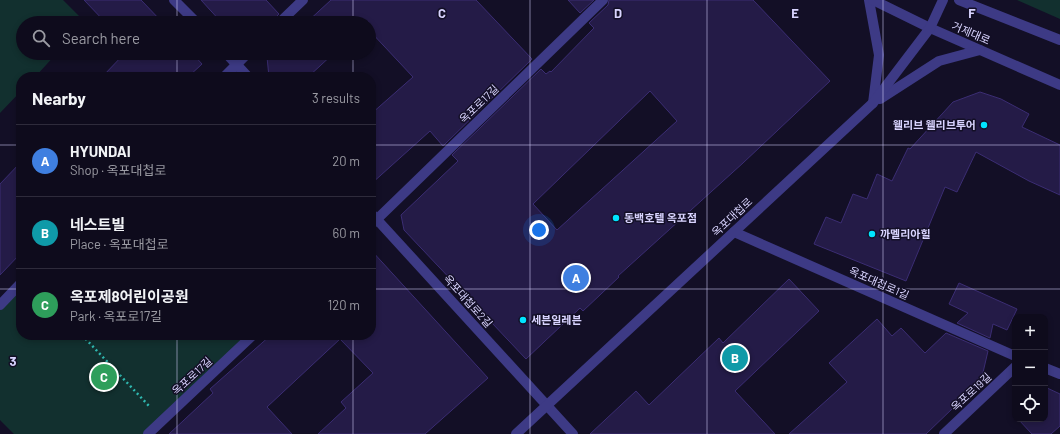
<!DOCTYPE html>
<meta charset="utf-8">
<style>
body{margin:0;font-family:Barlow,"Noto Sans KR",sans-serif;background:#1c1929;color:#f1f3f6}
.controls{position:absolute;right:12px;bottom:12px;display:grid;overflow:hidden;border-radius:8px;box-shadow:0 2px 6px #0003}
.controls button{width:36px;height:36px;display:grid;place-items:center;padding:0;border:0;border-bottom:1px solid #2e2b3b;background:#0e0b1c;color:#f1f3f6;font:20px sans-serif}
.you{position:absolute;left:539px;top:230px;width:14px;height:14px;margin:-10px;border:3px solid #fff;border-radius:50%;background:#1a73e8;box-shadow:0 0 0 6px #1a73e833}
.badge{display:grid;place-items:center;width:26px;height:26px;border-radius:50%;background:#0f766e;color:#fff;font-size:13px;font-weight:700}
.pin{position:absolute;translate:-50% -50%;border:2px solid #fff;box-shadow:0 1px 4px #0006}
.list{margin:0;padding:0;list-style:none}
h2{display:flex;justify-content:space-between;align-items:center;height:52px;margin:0;padding:0 16px;font-size:17px}
h2 small{font-size:13px;font-weight:400;color:#9b9ba3}
.list li{display:grid;grid-template-columns:26px 1fr auto;gap:12px;align-items:center;box-sizing:border-box;height:72px;padding:0 16px;border-top:1px solid #2e2b3b}
.list b{display:block;font-size:15px;white-space:nowrap}
.list p{margin:0;font-size:13px;white-space:nowrap;color:#9b9ba3}
.list em{font-size:13px;font-style:normal;color:#9b9ba3}
.icon{flex:none;width:22px;height:22px;fill:none;stroke:currentColor;stroke-width:2;stroke-linecap:round;stroke-linejoin:round}
.map{position:relative;flex:none;width:1060px;height:434px;overflow:hidden}
.search{position:absolute;background:#0e0b1c;box-shadow:0 2px 6px #0003;left:16px;top:16px;width:360px;height:44px;display:flex;align-items:center;gap:10px;box-sizing:border-box;padding:0 14px;border-radius:22px;color:#9b9ba3;font-size:15px}
.panel{position:absolute;background:#0e0b1c;box-shadow:0 2px 6px #0003;left:16px;top:72px;width:360px;height:268px;border-radius:16px}
.map>svg:first-child{display:block}
</style>
<div class="map">
<svg width="1060" height="434" viewBox="0 0 1060 434">
<rect width="100%" height="100%" fill="#130f26"/>
<g fill="#12302f">
<polygon points="0,0 63,0 86,23 23,23 23,53 57,53 35,77 21,77 21,91 0,113"/>
<polygon points="1017,0 1060,0 1060,19"/>
<polygon points="21,283 21,335 253,335 148,434 14,434 0,420 0,305"/>
</g>
<g fill="#241b47" stroke="#3b2d73" fill-rule="evenodd">
<polygon points="84,0 141,0 163,23 106,23"/>
<polygon points="201,0 266,0 279,14 274,19 273,23 222,23"/>
<polygon points="331,0 476,0 532,59 443,146 430,131 371,184 371,114 413,77 369,30 369,22 306,23"/>
<polygon points="568,0 594,0 580,13"/>
<path d="M 609,0 L 753,0 L 830,81 L 743,163 L 618,276 L 619,277 L 583,311 L 580,308 L 526,359 L 404,230 L 401,215 L 458,161 L 452,155 L 541,69 L 546,74 L 550,71 L 551,72 L 594,28 L 589,23 L 608,5 ZM 650,91 L 677,121 L 557,230 L 533,204 Z"/>
<polygon points="125,53 192,53 202,64 188,77 102,77"/>
<polygon points="272,53 334,53 308,77 269,77 267,57"/>
<polygon points="980,92 1001,99 1029,114 1022,127 1060,145 1060,195 1029,181 976,152 957,192 945,187 906,281 814,244 826,217 841,223 853,194 867,199 877,174 892,181 908,148 910,149 953,102"/>
<polygon points="21,162 21,253 0,275 0,184"/>
<polygon points="371,250 488,378 425,434 318,434 346,408 341,402 373,373 340,339 267,407 292,434 169,434 213,393 210,389 271,335 371,335"/>
<polygon points="789,279 819,311 735,391 775,434 590,434 636,391 649,405 719,338 723,343"/>
<polygon points="959,283 1017,309 1007,330 993,324 990,338 957,323 968,313 949,304"/>
<polygon points="877,319 892,336 901,328 925,353 946,333 988,351 981,381 926,434 789,434 847,382 829,363"/>
<polygon points="1045,387 1060,394 1060,426 1051,434 1032,434 1018,419 1045,419"/>
</g>
<g fill="none" stroke-linecap="round" stroke-linejoin="round">
<polyline stroke="#2fb8b0" stroke-width="2.5" stroke-dasharray="2 3" stroke-linecap="butt" points="82,335 150,407"/>
<g stroke="#3d3a85" stroke-width="10">
<polyline points="174,0 197,23"/>
<polyline points="279,23 303,0"/>
<polyline points="226,53 248,77"/>
<polyline points="224,77 248,53"/>
<polyline points="371,213 573,434"/>
<polyline points="371,225 603,0"/>
<polyline points="734,232 1015,356"/>
<polyline points="0,305 21,283"/>
<polyline points="1045,368 1060,374"/>
<polyline points="148,434 253,335"/>
<polyline points="944,434 1015,367"/>
</g>
<g stroke="#3d3a85" stroke-width="10">
<polyline points="869,0 879,55 873,103"/>
<polyline points="873,0 930,28 1060,85"/>
<polyline points="959,0 1060,40"/>
<polyline points="880,99 939,61 980,50"/>
<polyline points="516,434 873,103 930,28 943,0"/>
</g>
</g>
<path fill="none" stroke="#d9d4ff" stroke-width="1" stroke-opacity="0.55" d="M 177,0 L 177,23M 353,0 L 353,23M 530,0 L 530,434M 707,0 L 707,434M 883,0 L 883,434M 177,53 L 177,77M 353,53 L 353,77M 0,145 L 21,145M 371,145 L 1060,145M 0,289 L 21,289M 371,289 L 1060,289M 177,335 L 177,434M 353,335 L 353,434"/>
<g fill="#00e5ff" stroke="#130f26" stroke-width="1.5">
<circle cx="984" cy="125" r="4"/>
<circle cx="616" cy="218" r="4"/>
<circle cx="872" cy="234" r="4"/>
<circle cx="523" cy="320" r="4"/>
</g>
<g text-anchor="middle" stroke-width="3" stroke-linejoin="round" paint-order="stroke">
<g font-size="11" fill="#d9d4ff" stroke="#130f26">
<text transform="translate(971 33) rotate(23)" y="4">거제대로</text>
<text transform="translate(479 104) rotate(-44)" y="4">옥포로17길</text>
<text transform="translate(732 217) rotate(-43)" y="4">옥포대첩로</text>
<text transform="translate(879 283) rotate(24)" y="4">옥포대첩로1길</text>
<text transform="translate(468 301) rotate(48)" y="4">옥포대첩로2길</text>
<text transform="translate(192 376) rotate(-43)" y="4">옥포로17길</text>
<text transform="translate(971 392) rotate(-43)" y="4">옥포로19길</text>
</g>
<g font-size="11" font-weight="bold" fill="#d9d4ff" stroke="#130f26" text-anchor="start">
<text x="976" y="129" text-anchor="end">웰리브 웰리브투어</text>
<text x="624" y="222">동백호텔 옥포점</text>
<text x="880" y="238">까멜리아힐</text>
<text x="531" y="324">세븐일레븐</text>
</g>
</g>
<g font-size="13" text-anchor="middle" font-weight="bold" fill="#d9d4ff" stroke="#130f26" stroke-width="3" stroke-linejoin="round" paint-order="stroke">
<text x="442" y="18">C</text>
<text x="618" y="18">D</text>
<text x="795" y="18">E</text>
<text x="972" y="18">F</text>
<text x="13" y="366">3</text>
</g>
</svg>
<div class="controls">
<button>+</button>
<button>−</button>
<button><svg class="icon" aria-label="locate" viewBox="0 0 24 24"><circle cx="12" cy="12" r="6"/><path d="M12 2v4M12 18v4M2 12h4M18 12h4"/></svg></button>
</div>
<div class="you"></div>
<div class="pin badge" style="left:576px;top:278px;background:#3f7fe0">A</div>
<div class="pin badge" style="left:735px;top:358px;background:#0f9aa8">B</div>
<div class="pin badge" style="left:104px;top:377px;background:#2e9e5b">C</div>
<div class="search"><svg class="icon" aria-label="search" viewBox="0 0 24 24"><circle cx="10" cy="10" r="6"/><path d="M15 15l6 6"/></svg>Search here</div>
<section class="panel">
<h2>Nearby<small>3 results</small></h2>
<ul class="list">
<li><span class="badge" style="background:#3f7fe0">A</span><div><b>HYUNDAI</b><p>Shop · 옥포대첩로</p></div><em>20 m</em></li>
<li><span class="badge" style="background:#0f9aa8">B</span><div><b>네스트빌</b><p>Place · 옥포대첩로</p></div><em>60 m</em></li>
<li><span class="badge" style="background:#2e9e5b">C</span><div><b>옥포제8어린이공원</b><p>Park · 옥포로17길</p></div><em>120 m</em></li>
</ul>
</section>
</div>
